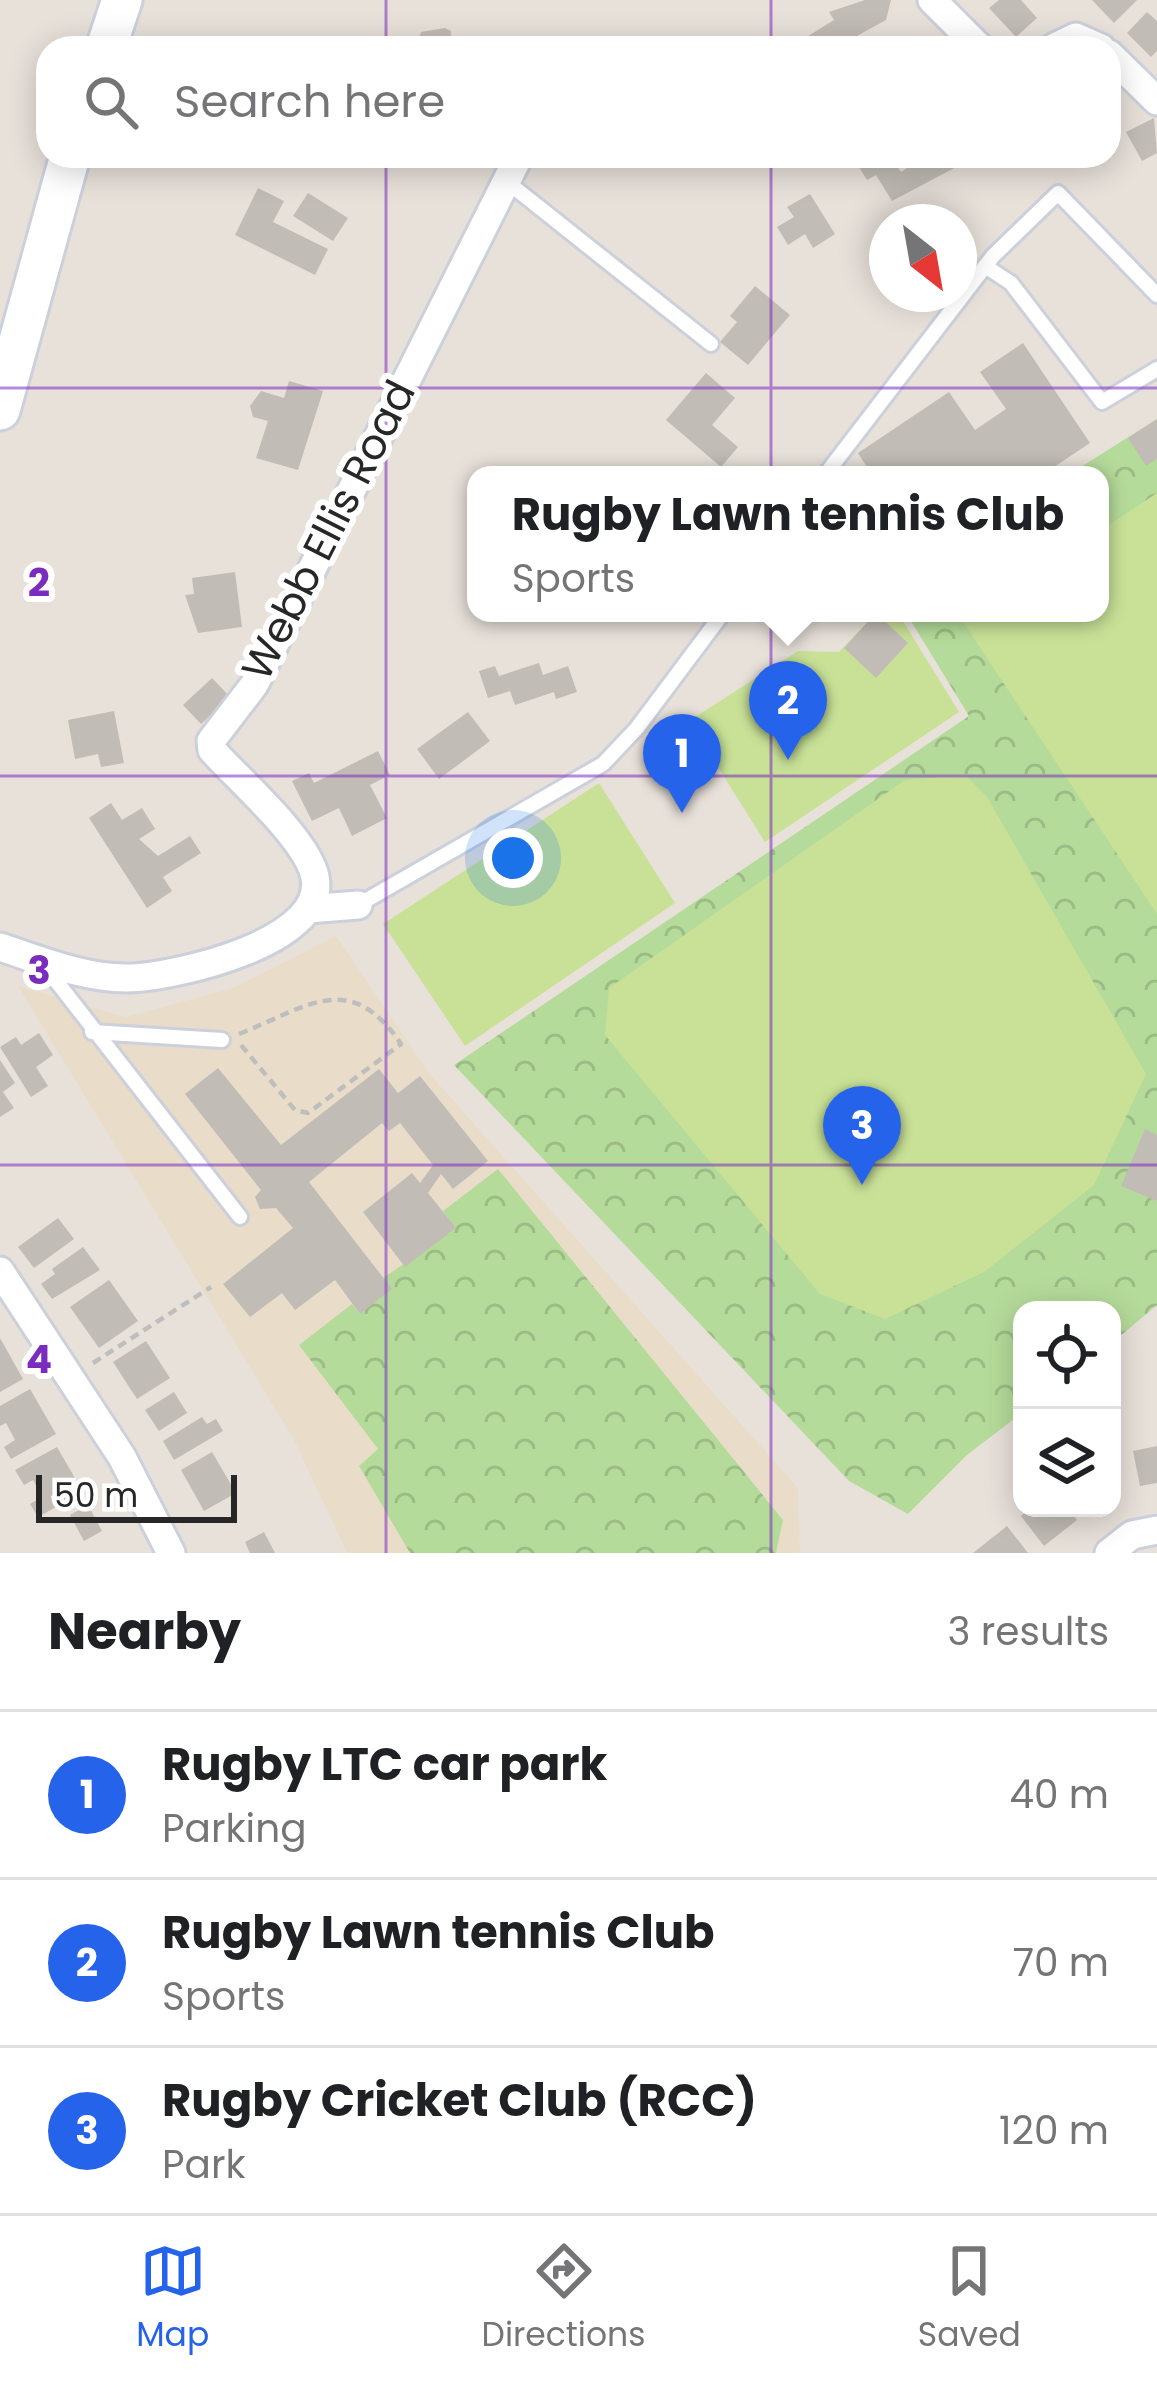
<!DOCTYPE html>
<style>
body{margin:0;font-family:Poppins,sans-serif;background:#f6f6f6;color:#202124}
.controls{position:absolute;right:36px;bottom:36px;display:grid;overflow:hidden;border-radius:24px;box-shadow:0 6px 30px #0003}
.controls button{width:108px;height:108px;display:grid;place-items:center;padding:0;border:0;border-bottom:3px solid #e0e0e0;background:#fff;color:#202124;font:60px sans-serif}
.compass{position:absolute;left:869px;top:204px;width:108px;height:108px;border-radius:50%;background:#fff;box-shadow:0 6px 30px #0003;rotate:149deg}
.scale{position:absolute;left:36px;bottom:30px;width:201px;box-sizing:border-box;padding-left:12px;border:6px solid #272727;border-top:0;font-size:33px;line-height:42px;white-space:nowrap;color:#272727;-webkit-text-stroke:9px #fff;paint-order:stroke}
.you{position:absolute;left:513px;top:858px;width:42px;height:42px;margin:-30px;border:9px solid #fff;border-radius:50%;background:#1a73e8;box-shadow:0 0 0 18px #1a73e833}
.badge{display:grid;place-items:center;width:78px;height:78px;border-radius:50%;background:#2563eb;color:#fff;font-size:39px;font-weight:700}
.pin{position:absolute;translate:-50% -99px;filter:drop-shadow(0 3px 6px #0008)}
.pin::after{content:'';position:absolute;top:63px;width:42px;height:36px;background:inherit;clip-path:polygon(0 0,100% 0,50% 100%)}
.popup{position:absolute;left:467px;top:466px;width:642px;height:156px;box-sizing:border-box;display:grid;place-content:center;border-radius:24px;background:#fff;filter:drop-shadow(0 3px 9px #0005);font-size:39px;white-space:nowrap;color:#757577}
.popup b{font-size:45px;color:#202124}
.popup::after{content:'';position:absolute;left:50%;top:100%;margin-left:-24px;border:24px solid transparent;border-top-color:#fff}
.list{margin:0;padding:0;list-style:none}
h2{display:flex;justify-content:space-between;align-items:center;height:156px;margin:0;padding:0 48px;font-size:51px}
h2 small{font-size:39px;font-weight:400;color:#757577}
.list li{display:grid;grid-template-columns:78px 1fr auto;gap:36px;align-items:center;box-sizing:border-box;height:168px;padding:0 48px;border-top:3px solid #e0e0e0}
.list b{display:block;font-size:45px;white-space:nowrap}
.list p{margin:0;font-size:39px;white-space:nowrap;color:#757577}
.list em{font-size:39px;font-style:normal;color:#757577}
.icon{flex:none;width:66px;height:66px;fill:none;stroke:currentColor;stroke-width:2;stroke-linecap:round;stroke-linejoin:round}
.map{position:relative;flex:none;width:1157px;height:1553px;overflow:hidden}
.search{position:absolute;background:#fff;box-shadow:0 6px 30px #0003;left:36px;right:36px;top:36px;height:132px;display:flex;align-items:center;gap:30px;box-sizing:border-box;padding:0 42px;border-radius:36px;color:#757577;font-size:45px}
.sheet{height:660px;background:#fff}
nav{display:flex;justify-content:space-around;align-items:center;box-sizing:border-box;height:168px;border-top:3px solid #e0e0e0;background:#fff;font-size:33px;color:#757577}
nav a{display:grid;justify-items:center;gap:6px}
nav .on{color:#2563eb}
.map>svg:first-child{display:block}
</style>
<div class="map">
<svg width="1157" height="1553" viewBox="0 0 1157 1553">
<defs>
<pattern id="park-crowns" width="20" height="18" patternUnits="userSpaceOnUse" patternTransform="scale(3)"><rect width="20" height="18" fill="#b5db9a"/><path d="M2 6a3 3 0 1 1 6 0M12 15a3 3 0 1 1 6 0" fill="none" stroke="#9cbc85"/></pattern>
</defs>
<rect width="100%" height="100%" fill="#e8e1da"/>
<polygon fill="#e9ddca" points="336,936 428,1072 798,1488 800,1553 347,1553 294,1440 18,986 126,1017 233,988"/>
<g fill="url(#park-crowns)">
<polygon points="1157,419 1157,1305 1112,1343 1112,1310 1022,1310 1022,1413 967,1455 908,1514 849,1481 454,1065 969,716 906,613 1100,613 1100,475 1068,475"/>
<polygon points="498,1169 783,1520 776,1553 410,1553 359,1466 378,1449 299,1345 352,1304 360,1314 383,1278 455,1229 443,1211"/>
</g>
<g fill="#c8e197">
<polygon points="1157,493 1157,914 963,622 976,613 1100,613 1100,531"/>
<polygon points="876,613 898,613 959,712 765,842 689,721 798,651 839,652"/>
<polygon points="965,775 987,797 1146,1074 1094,1185 984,1272 885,1319 820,1294 605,1035 609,988 905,780"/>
<polygon points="599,783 675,903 465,1046 383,924"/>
</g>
<g fill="#c1bcb5">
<polygon points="865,0 891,0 886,20 835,48 800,48 797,43 834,20 829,12"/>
<polygon points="999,0 1021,0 1037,18 1016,37 989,8"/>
<polygon points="1092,0 1137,0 1114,23"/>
<polygon points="1147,12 1157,21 1157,51 1151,57 1127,33"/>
<polygon points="445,28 451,31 450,44 459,48 416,48 421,32"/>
<polygon points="1154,118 1157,153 1142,161 1126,132"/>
<polygon points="852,156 891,156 901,172 919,160 916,156 977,156 892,201 876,175 867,180"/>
<polygon points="258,188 284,201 273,222 328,249 315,275 235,235"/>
<polygon points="308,193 348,218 333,241 293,216"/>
<polygon points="810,194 835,234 813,248 805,234 788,245 777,227 794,217 787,207"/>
<polygon points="755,286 790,315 748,365 720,342 737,322 730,316"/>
<polygon points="1023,343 1090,443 1042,475 872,475 858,453 949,392 975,430 1006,409 980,372"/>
<polygon points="706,373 735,398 712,425 738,447 721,467 666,420"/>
<polygon points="289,381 323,391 298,470 256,458 268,421 253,417 250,406 261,391 284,398"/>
<polygon points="1157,419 1157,459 1146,466 1128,438"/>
<polygon points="235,572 242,627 198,633 185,595 194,594 192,578"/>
<polygon points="876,613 908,643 876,678 844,648"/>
<polygon points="539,663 543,675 568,666 577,692 556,699 554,692 515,705 510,691 488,698 479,671 495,666 499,676"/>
<polygon points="212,678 230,697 201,724 183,705"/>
<polygon points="114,711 124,763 101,767 98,754 75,759 68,720"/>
<polygon points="468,712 490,741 439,779 417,749"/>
<polygon points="378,751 390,775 370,785 387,818 352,836 339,808 312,821 292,781 309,773 314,783"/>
<polygon points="111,803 122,820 142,808 155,829 139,839 158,856 190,836 201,853 163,877 172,891 147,908 89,818"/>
<polygon points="39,1033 53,1055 36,1067 48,1086 31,1097 0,1047 16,1037 21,1045"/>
<polygon points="0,1060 15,1083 3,1092 14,1108 0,1117"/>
<polygon points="218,1068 281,1145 379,1069 398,1093 420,1076 488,1161 453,1189 441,1174 428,1193 456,1228 405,1267 363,1212 412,1173 420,1183 433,1165 400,1123 389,1131 382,1123 309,1182 392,1289 360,1314 335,1280 295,1310 282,1293 250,1317 223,1284 293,1228 276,1208 260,1209 255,1197 261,1190 185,1094"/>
<polygon points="1145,1129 1157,1135 1157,1201 1121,1186"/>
<polygon points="58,1218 74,1239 34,1268 18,1247"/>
<polygon points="83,1247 100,1270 52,1299 41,1284 55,1274 52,1269"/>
<polygon points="109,1280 138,1321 99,1348 70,1307"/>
<polygon points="0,1338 23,1379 0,1392"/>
<polygon points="146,1341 170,1378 137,1399 113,1362"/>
<polygon points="30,1389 56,1434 11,1459 4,1447 15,1440 6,1423 0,1426 0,1406"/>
<polygon points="174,1392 187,1413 159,1431 145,1410"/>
<polygon points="202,1417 207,1424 216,1419 223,1431 174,1460 163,1441"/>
<polygon points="1157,1446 1157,1483 1140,1486 1133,1451"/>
<polygon points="57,1447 83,1492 38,1517 30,1504 42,1497 33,1480 24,1485 15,1470"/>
<polygon points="212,1452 236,1493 204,1511 181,1470"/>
<polygon points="88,1505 102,1531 84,1541 70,1515"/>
<polygon points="1031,1508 1068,1508 1077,1520 1044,1546 1021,1516"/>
<polygon points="1007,1526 1028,1553 973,1553"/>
<polygon points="264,1532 275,1553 250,1553 245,1542"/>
</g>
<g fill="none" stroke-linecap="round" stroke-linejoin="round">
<defs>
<g id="lane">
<polyline points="506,181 711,344"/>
<polyline points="985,266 1011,283 1102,402 1157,369"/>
<polyline points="825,475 993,256 1058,193 1157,295"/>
<polyline points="358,905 603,764 637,728 723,613"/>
<polyline points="43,964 240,1217"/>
<polyline points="92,1032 222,1040"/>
</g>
<g id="street">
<polyline points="932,0 980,48"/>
<polyline points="1053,48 1076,37 1101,48"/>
<polyline points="1109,54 1157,101"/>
<polyline points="308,909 358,905"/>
<path d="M 0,947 C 40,960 83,978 126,978 C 172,978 339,941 313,870 C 299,832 240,781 212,750 L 211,741 L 254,685 L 519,156"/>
<polyline points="0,1271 122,1457 171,1553"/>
<polyline points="1109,1553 1132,1535 1157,1530"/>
</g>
<g id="secondary">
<polyline points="106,48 122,0"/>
<polyline points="0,410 70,156"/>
</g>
</defs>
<use href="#lane" stroke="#ccd0db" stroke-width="20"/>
<use href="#street" stroke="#ccd0db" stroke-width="33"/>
<use href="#secondary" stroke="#ccd0db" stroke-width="45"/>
<g stroke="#bebebe" stroke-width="4.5" stroke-dasharray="9 6" stroke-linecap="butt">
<path d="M 239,1034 C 309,1006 350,969 401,1044 L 308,1113 L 295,1110 L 241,1045"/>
<polyline points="93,1363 211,1287"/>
</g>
<use href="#lane" stroke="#fff" stroke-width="14"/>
<use href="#street" stroke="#fff" stroke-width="27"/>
<use href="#secondary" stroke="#fff" stroke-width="39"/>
</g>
<path fill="none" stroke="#7b2cbf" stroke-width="3" stroke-opacity="0.55" d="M 386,0 L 386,48M 771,0 L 771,48M 386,156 L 386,1553M 771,156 L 771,1553M 0,388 L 1157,388M 0,776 L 1157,776M 0,1165 L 1157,1165"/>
<g text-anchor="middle" stroke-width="12" stroke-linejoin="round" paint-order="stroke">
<g font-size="42" fill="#272727" stroke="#fff">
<text transform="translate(328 530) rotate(-63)" y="15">Webb Ellis Road</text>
</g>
</g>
<g font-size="39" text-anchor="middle" font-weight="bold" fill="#7b2cbf" stroke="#fff" stroke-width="12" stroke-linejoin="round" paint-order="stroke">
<text x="39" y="596">2</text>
<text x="39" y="984">3</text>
<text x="39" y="1373">4</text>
</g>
</svg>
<div class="controls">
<button><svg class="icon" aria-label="locate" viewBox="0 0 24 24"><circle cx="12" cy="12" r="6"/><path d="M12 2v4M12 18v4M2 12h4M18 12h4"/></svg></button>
<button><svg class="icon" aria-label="layers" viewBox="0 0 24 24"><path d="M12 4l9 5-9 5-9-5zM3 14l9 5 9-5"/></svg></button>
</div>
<svg class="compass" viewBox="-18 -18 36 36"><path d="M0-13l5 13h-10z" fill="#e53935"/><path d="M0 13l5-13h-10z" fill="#757577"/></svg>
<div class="scale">50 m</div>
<div class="you"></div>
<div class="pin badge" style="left:682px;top:813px">1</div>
<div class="pin badge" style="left:788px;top:760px">2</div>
<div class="popup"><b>Rugby Lawn tennis Club</b>Sports</div>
<div class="pin badge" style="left:862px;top:1185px">3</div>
<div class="search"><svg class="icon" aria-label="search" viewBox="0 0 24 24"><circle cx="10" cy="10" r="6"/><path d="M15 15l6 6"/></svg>Search here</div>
</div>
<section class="sheet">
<h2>Nearby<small>3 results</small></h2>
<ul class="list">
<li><span class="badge">1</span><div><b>Rugby LTC car park</b><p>Parking</p></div><em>40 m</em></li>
<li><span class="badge">2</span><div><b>Rugby Lawn tennis Club</b><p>Sports</p></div><em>70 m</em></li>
<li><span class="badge">3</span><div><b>Rugby Cricket Club (RCC)</b><p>Park</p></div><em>120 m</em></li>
</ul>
</section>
<nav>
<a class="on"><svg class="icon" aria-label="map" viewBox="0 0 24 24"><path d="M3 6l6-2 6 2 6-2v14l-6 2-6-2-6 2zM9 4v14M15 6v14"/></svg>Map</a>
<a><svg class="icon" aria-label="directions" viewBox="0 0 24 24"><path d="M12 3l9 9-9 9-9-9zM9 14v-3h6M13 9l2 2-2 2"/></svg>Directions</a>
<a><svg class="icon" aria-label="saved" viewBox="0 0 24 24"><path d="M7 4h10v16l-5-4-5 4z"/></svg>Saved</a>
</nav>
